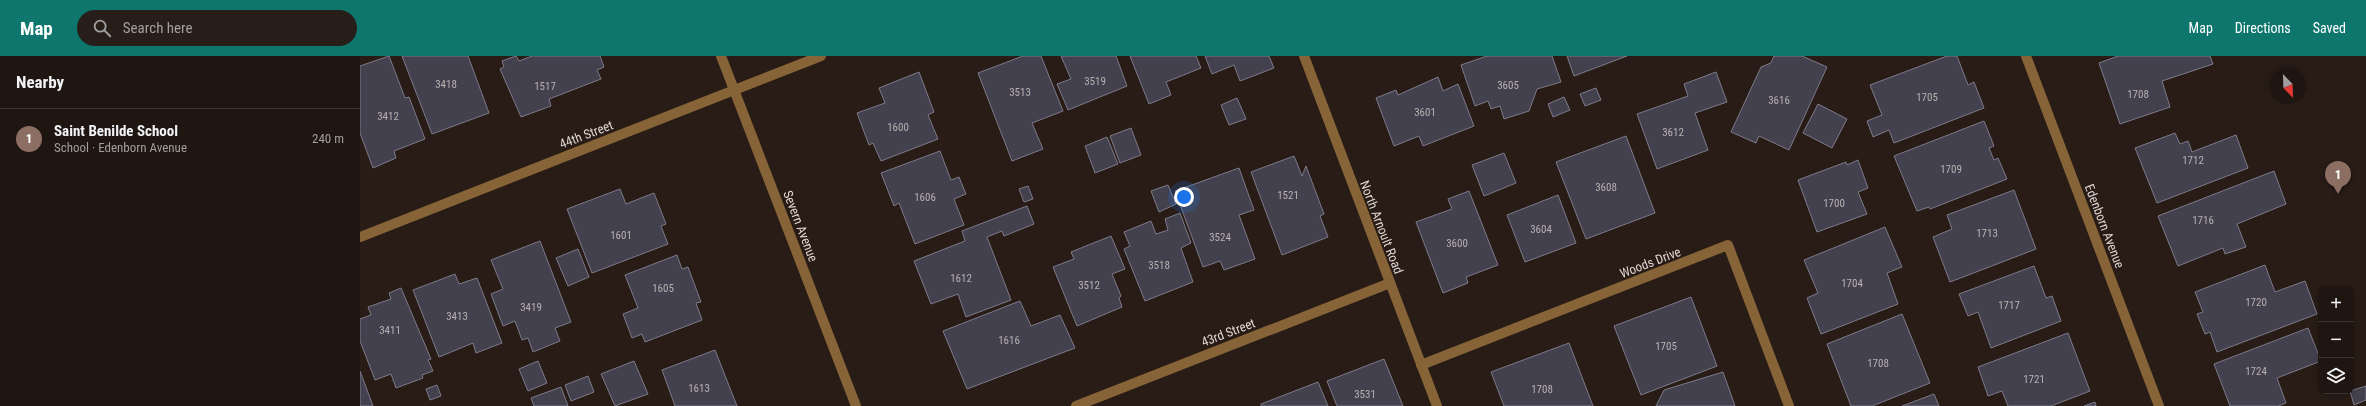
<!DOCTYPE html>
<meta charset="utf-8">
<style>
body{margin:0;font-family:"Roboto Condensed",sans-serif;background:#271e1a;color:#f1f3f6}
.controls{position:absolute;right:12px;bottom:12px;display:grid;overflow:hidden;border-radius:8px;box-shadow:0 2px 6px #0003}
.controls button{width:36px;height:36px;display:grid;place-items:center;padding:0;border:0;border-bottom:1px solid #3c3431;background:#1f1511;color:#f1f3f6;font:20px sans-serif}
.compass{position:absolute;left:1910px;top:12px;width:36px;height:36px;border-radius:50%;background:#1f1511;box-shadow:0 2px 6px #0003;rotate:157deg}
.you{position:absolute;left:824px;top:141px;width:14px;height:14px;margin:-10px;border:3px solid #fff;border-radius:50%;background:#1a73e8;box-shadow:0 0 0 6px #1a73e833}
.badge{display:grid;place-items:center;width:26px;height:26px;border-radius:50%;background:#0f766e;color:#fff;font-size:13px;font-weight:700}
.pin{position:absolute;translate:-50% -33px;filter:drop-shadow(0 1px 2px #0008)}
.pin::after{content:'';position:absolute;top:21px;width:14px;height:12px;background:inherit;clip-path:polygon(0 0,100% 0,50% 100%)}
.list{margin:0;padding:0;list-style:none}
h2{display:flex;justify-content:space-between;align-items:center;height:52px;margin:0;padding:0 16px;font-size:17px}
h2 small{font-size:13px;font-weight:400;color:#a19f9f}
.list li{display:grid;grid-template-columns:26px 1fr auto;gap:12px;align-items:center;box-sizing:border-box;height:60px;padding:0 16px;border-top:1px solid #3c3431}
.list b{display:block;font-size:15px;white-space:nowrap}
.list p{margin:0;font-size:13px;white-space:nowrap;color:#a19f9f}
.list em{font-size:13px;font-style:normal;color:#a19f9f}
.icon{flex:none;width:22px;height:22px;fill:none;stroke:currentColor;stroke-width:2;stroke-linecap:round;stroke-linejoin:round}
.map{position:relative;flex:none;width:2006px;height:350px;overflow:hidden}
header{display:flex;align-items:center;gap:24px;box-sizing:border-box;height:56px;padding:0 20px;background:#0f766e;color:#fff}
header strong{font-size:19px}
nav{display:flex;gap:22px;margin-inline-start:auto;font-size:14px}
.search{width:280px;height:36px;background:#271e1a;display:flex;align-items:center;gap:10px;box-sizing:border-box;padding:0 14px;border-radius:22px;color:#a19f9f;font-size:15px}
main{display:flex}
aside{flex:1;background:#1f1511}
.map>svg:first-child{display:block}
</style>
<header>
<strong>Map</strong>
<div class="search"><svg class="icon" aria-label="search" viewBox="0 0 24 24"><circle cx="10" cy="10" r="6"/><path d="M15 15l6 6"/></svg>Search here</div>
<nav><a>Map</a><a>Directions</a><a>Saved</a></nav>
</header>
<main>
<aside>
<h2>Nearby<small></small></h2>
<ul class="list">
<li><span class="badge" style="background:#8d6e63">1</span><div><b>Saint Benilde School</b><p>School · Edenborn Avenue</p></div><em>240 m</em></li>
</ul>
</aside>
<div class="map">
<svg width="2006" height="350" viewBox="0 0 2006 350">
<rect width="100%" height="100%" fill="#291c17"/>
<g fill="#43414e" stroke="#7d7b8a">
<polygon points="29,0 45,42 49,41 65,83 34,95 36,102 13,112 0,77 0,10"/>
<polygon points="42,0 108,0 129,57 72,78"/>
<polygon points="156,0 159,5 172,0 240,0 244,11 237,14 241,23 189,43 191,50 161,61 140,13 144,11 142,5"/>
<polygon points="663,0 681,0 703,55 672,67 683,93 652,105 618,17"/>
<polygon points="701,0 756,0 767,30 708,54 697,28 711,23"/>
<polygon points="770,0 836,0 841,12 806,26 811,39 789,48"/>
<polygon points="845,0 909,0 914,12 880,25 874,9 852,18"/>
<polygon points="1127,0 1192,0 1201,26 1177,33 1169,55 1144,63 1140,50 1131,53 1128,45 1115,50 1101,9"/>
<polygon points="1207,0 1267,0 1214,20"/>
<polygon points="1414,0 1442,0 1467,11 1429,94 1399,80 1396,87 1371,76 1401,11 1411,7"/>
<polygon points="1587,0 1597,0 1608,29 1614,26 1624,52 1534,87 1529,74 1513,81 1507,65 1522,59 1510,29"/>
<polygon points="1758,0 1850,0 1853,8 1802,25 1810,51 1760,68 1739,7"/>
<polygon points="559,16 574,56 568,59 578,83 521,105 513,87 509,89 497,57 525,47 519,32"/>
<polygon points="1356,16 1367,46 1335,57 1348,94 1297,113 1277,58 1328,40 1324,28"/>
<polygon points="1078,21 1083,35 1098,28 1114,70 1063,90 1059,80 1034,90 1016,42 1036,34 1038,39"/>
<polygon points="1236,32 1241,44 1225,50 1220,38"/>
<polygon points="1204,41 1210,54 1193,61 1188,48"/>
<polygon points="877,42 886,63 869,69 861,49"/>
<polygon points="1458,48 1487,63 1472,92 1443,77"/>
<polygon points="1624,65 1634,90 1629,92 1634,104 1638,102 1647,123 1570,153 1569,151 1557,155 1534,100"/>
<polygon points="771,72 781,99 760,107 750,80"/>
<polygon points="1815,77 1820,88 1828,85 1832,96 1876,79 1888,112 1797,147 1775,92"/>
<polygon points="1266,80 1295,157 1226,183 1196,106"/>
<polygon points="747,81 758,108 735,117 725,90"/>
<polygon points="580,95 591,124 599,121 606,138 594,143 604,169 555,188 539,147 534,150 521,117"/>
<polygon points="1144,97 1156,127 1124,140 1112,109"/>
<polygon points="934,100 942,120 946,110 964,158 960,160 968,181 922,199 891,116"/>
<polygon points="1498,104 1508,132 1498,136 1507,158 1457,176 1438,124 1486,106 1487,109"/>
<polygon points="879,112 894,154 879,159 895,203 864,214 860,205 843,211 815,135"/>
<polygon points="1914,115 1926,148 1877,168 1886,191 1865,198 1863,192 1818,210 1798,160"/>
<polygon points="808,129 816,148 799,156 791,135"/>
<polygon points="668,130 673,143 664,146 659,133"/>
<polygon points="260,133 266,148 294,137 306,168 301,170 308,188 232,217 207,153"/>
<polygon points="1654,134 1676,193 1590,226 1573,181 1592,173 1587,159"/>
<polygon points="1109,135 1138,209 1106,221 1108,227 1083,237 1056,166 1092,153 1088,143"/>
<polygon points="1198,139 1216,187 1165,206 1147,159"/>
<polygon points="667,150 674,168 644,180 642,175 627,181 651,244 606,261 598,238 571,248 554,205 605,185 602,175"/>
<polygon points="820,157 831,187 821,192 833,226 785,245 764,193 770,190 764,176 791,165 796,178 808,174 805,163"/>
<polygon points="1525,171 1542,211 1527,217 1538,248 1461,278 1447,242 1458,237 1444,204"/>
<polygon points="751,180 765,213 752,218 761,240 759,242 762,251 717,270 693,211 714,203 711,196"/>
<polygon points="180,185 211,266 195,272 200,285 173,296 168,282 162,284 155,265 143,270 131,238 143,233 131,204"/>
<polygon points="218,193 229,221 208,230 196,202"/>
<polygon points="317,199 322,213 328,211 341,246 336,247 342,264 285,286 282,278 272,282 263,258 278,252 265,219"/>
<polygon points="1905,209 1915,236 1945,225 1957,258 1857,296 1850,276 1845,278 1837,258 1843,256 1835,236"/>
<polygon points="1674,210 1686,242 1692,240 1701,265 1631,292 1618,256 1608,260 1599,238"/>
<polygon points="95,218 99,228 117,222 142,287 116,297 113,287 79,301 53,234"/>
<polygon points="41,232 71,303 68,304 73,315 62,319 63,322 36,332 31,318 15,324 0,285 0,263 11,259 8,251 31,243 29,237"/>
<polygon points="1331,241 1357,310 1281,339 1254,270"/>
<polygon points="660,245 671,270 700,259 715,292 607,333 583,275"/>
<polygon points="1542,258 1570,327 1512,350 1491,350 1467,288"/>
<polygon points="1948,272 1961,305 1917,322 1926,347 1918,350 1870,350 1854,308"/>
<polygon points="1708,277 1730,335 1691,350 1648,350 1642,335 1628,340 1618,311"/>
<polygon points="1209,287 1233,350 1144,350 1131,316"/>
<polygon points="355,294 377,350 315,350 302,314"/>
<polygon points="1024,303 1043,350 977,350 967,325"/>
<polygon points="178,305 187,327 168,335 159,313"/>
<polygon points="274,305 288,338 255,350 241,318"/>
<polygon points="0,315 13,350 0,350"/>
<polygon points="1363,316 1375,350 1296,350 1304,334"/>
<polygon points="228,320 234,336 211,345 205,329"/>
<polygon points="958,326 968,350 901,350 901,348"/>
<polygon points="77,329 81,340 70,344 66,333"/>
<polygon points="2006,330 2006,344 1994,349 1990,335"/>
<polygon points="201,331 208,350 174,350 171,342"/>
<polygon points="1574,338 1579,350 1542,350"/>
<polygon points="1735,346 1736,350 1724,350"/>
</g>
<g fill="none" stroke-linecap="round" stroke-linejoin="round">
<g stroke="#866437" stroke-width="10">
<polyline points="361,0 496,350"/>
<polyline points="944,0 1077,350"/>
<polyline points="1666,0 1799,350"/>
<polyline points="0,181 461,0"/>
<polyline points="1061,309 1368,189 1429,350"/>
<polyline points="716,350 1030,227"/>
</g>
</g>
<g text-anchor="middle" stroke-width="3" stroke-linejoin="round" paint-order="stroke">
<g font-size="11" fill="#b8b1b1">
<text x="735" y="29">3519</text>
<text x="86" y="32">3418</text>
<text x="1148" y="33">3605</text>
<text x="185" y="34">1517</text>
<text x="660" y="40">3513</text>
<text x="1778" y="42">1708</text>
<text x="1567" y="45">1705</text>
<text x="1419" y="48">3616</text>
<text x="1065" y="60">3601</text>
<text x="28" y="64">3412</text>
<text x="538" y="75">1600</text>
<text x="1313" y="80">3612</text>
<text x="1833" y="108">1712</text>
<text x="1591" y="117">1709</text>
<text x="1246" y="135">3608</text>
<text x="928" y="143">1521</text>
<text x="565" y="145">1606</text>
<text x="1474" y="151">1700</text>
<text x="1843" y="168">1716</text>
<text x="1181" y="177">3604</text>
<text x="1627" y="181">1713</text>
<text x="261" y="183">1601</text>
<text x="860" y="185">3524</text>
<text x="1097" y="191">3600</text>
<text x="799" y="213">3518</text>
<text x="601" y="226">1612</text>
<text x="1492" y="231">1704</text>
<text x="729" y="233">3512</text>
<text x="303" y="236">1605</text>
<text x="1896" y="250">1720</text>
<text x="1649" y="253">1717</text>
<text x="171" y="255">3419</text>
<text x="97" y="264">3413</text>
<text x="30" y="278">3411</text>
<text x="649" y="288">1616</text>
<text x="1306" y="294">1705</text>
<text x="1518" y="311">1708</text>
<text x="1896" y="319">1724</text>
<text x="1674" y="327">1721</text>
<text x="339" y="336">1613</text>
<text x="1182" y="337">1708</text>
<text x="1005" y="342">3531</text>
</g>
<g font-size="13" fill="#dfd6d2" stroke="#291c17">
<text transform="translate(226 78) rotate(-21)" y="5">44th Street</text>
<text transform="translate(441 170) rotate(69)" y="5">Severn Avenue</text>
<text transform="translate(1745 170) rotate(69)" y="5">Edenborn Avenue</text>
<text transform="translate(1022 171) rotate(69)" y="5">North Arnoult Road</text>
<text transform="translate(1290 206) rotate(-21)" y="5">Woods Drive</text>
<text transform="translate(868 276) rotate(-21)" y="5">43rd Street</text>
</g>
</g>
</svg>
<div class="controls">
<button>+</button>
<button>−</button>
<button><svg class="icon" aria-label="layers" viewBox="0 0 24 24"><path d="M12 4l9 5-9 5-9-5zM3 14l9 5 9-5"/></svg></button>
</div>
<svg class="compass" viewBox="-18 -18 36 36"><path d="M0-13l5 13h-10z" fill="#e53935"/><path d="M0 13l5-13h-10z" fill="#a19f9f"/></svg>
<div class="you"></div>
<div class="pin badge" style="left:1978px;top:138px;background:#8d6e63">1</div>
</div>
</main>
